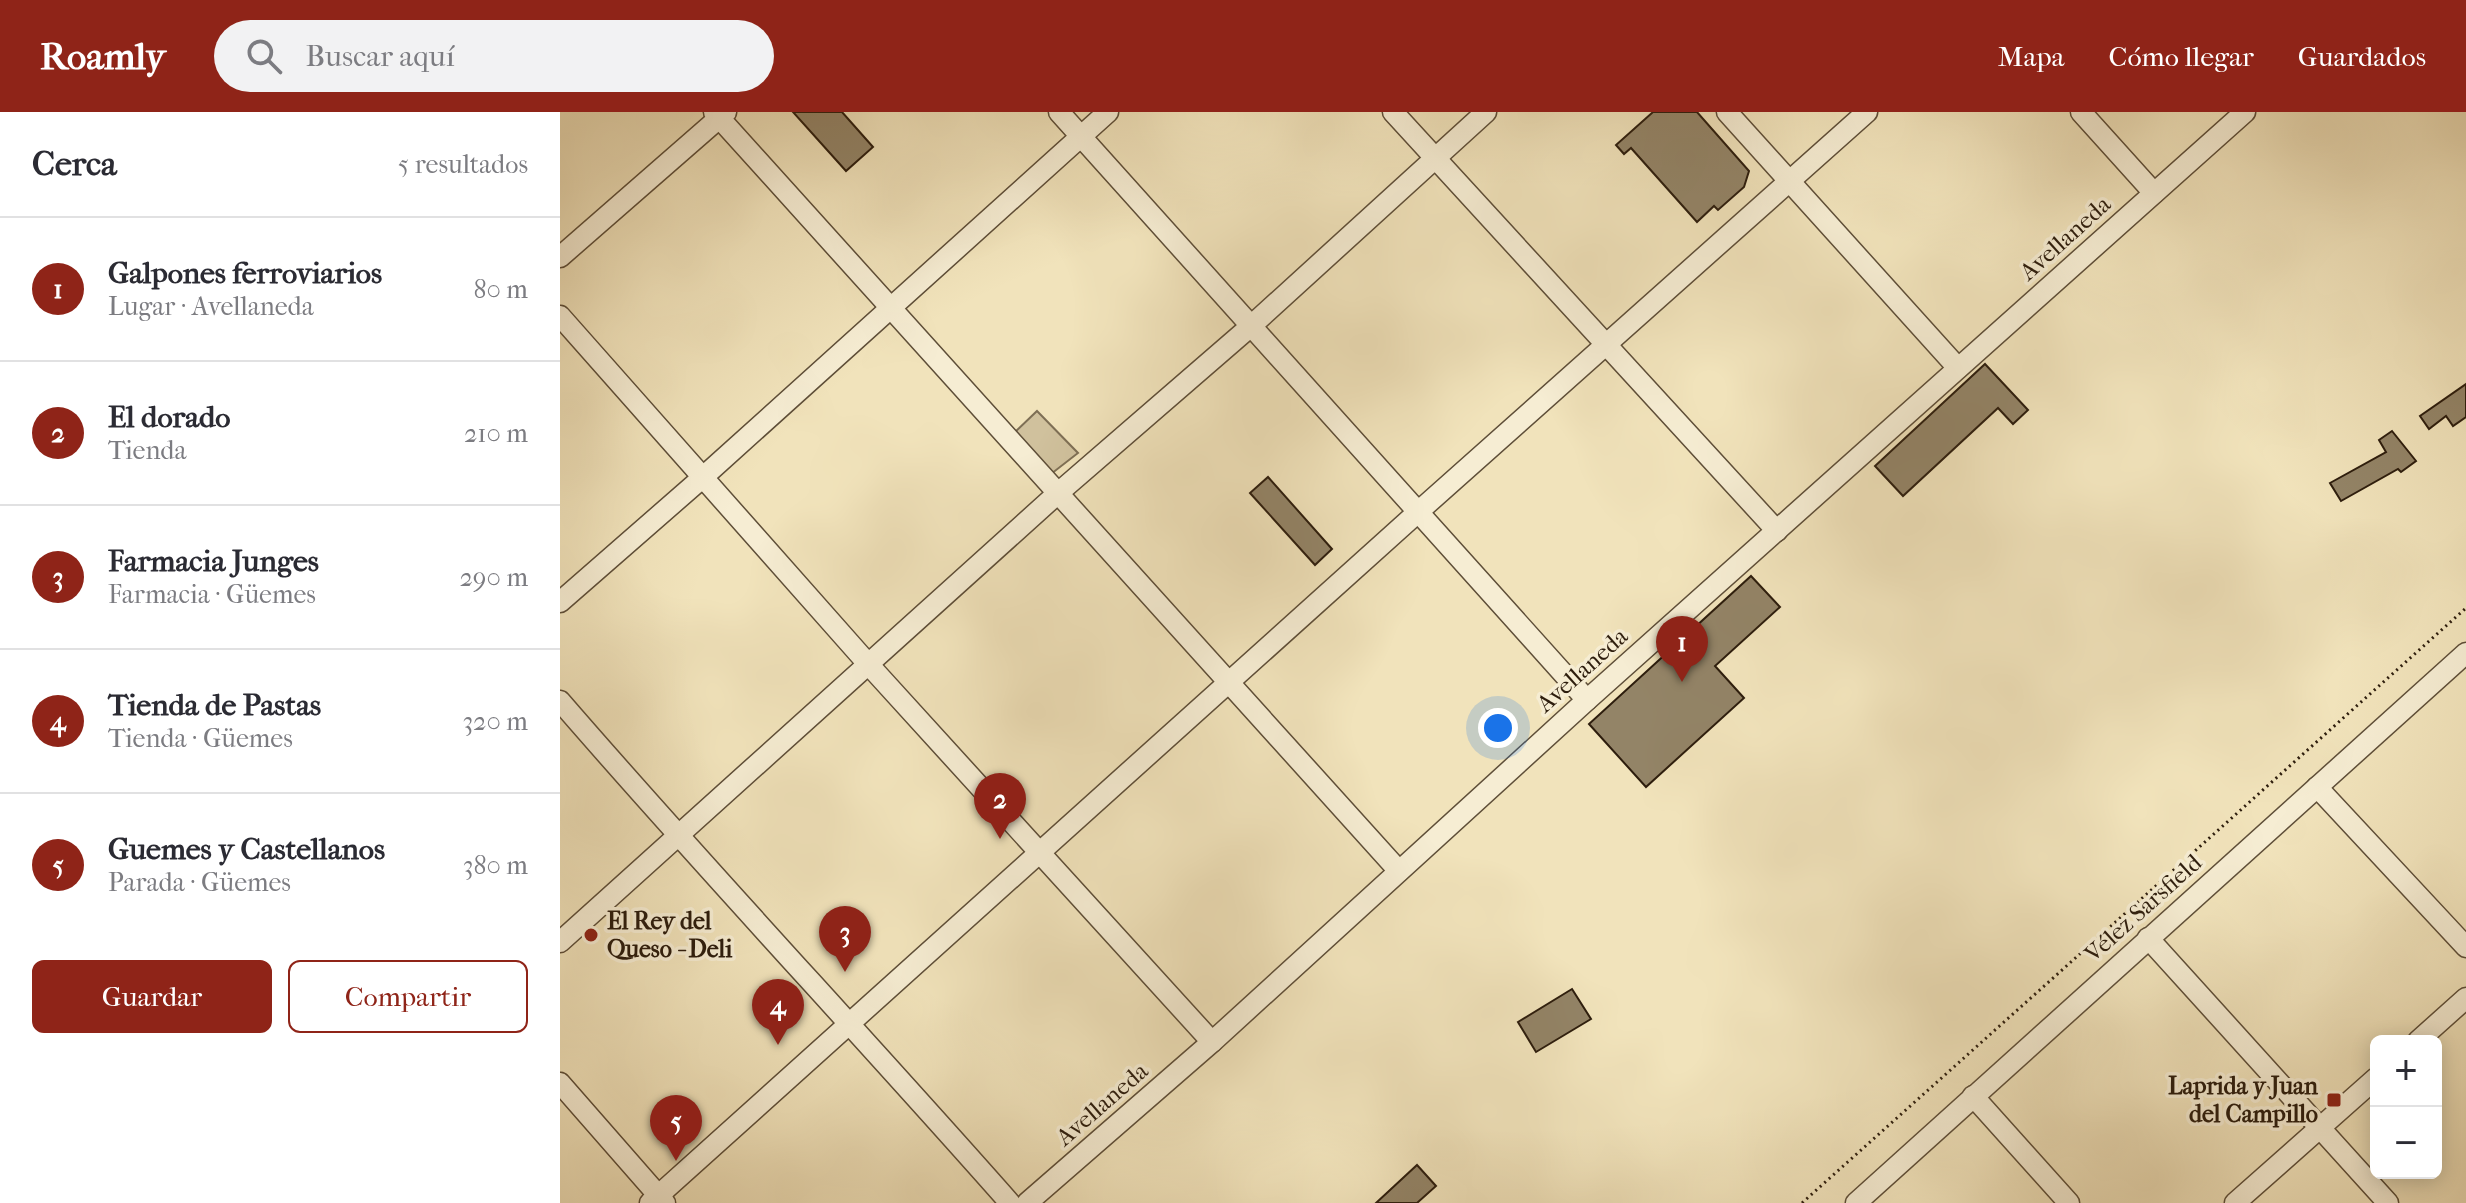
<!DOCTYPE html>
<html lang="es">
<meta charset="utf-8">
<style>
body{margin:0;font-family:"IM FELL French Canon",serif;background:#f2f2f3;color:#2b2b33}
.controls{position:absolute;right:24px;bottom:24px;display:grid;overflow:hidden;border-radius:12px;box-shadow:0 4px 20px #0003}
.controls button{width:72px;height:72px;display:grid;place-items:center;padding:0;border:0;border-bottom:2px solid #e1e1e2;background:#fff;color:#2b2b33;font:40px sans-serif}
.you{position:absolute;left:938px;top:616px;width:28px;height:28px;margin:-20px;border:6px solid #fff;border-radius:50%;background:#1a73e8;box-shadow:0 0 0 12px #1a73e833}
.badge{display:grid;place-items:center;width:52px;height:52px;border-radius:50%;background:#8f2418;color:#fff;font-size:26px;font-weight:700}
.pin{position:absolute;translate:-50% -66px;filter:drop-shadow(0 2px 4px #0008)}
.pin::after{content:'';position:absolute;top:42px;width:28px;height:24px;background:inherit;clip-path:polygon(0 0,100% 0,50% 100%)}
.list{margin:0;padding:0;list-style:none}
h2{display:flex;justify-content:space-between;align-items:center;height:104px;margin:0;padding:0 32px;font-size:34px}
h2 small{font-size:26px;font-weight:400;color:#7c7c81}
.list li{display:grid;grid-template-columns:52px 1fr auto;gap:24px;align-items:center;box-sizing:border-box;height:144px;padding:0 32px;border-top:2px solid #e1e1e2}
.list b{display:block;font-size:30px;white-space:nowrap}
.list p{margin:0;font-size:26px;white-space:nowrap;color:#7c7c81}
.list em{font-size:26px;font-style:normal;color:#7c7c81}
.actions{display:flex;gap:16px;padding:24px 32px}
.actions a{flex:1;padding:18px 0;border:2px solid #8f2418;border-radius:12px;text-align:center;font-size:28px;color:#8f2418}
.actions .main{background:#8f2418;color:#fff}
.icon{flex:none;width:44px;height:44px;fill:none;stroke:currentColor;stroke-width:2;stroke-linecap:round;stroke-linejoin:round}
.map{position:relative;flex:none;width:1906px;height:1091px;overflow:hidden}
header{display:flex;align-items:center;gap:48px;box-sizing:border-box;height:112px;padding:0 40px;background:#8f2418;color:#fff}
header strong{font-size:38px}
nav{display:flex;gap:44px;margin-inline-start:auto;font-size:28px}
.search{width:560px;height:72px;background:#f2f2f3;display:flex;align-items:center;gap:20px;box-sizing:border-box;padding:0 28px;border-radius:44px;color:#7c7c81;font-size:30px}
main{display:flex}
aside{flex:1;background:#fff}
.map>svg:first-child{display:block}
</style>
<header>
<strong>Roamly</strong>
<div class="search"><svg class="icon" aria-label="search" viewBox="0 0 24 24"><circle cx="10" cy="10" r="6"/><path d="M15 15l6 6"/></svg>Buscar aquí</div>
<nav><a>Mapa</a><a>Cómo llegar</a><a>Guardados</a></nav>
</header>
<main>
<aside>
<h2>Cerca<small>5 resultados</small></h2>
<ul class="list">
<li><span class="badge">1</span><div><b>Galpones ferroviarios</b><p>Lugar · Avellaneda</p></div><em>80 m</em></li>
<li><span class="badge">2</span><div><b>El dorado</b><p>Tienda</p></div><em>210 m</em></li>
<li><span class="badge">3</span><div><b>Farmacia Junges</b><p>Farmacia · Güemes</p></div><em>290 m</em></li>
<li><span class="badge">4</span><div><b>Tienda de Pastas</b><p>Tienda · Güemes</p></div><em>320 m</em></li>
<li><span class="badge">5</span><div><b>Guemes y Castellanos</b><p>Parada · Güemes</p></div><em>380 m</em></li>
</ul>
<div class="actions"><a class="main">Guardar</a><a>Compartir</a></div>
</aside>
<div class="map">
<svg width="1906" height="1091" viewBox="0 0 1906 1091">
<rect width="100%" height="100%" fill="#f1e3bb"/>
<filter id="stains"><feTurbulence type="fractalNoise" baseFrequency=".0025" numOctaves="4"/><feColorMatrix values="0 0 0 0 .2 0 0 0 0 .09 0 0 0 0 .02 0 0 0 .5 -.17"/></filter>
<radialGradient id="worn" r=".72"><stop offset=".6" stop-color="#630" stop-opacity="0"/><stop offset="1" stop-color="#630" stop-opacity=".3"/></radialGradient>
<polygon fill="#d0c19d" stroke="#7e6f55" stroke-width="2" points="477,299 518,341 491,362 454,321"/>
<g fill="#938467" stroke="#2d1d0d" stroke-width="2">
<polygon points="233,0 282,0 313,35 286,59"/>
<polygon points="1093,0 1137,0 1189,59 1184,75 1158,98 1154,94 1137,110 1071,36 1064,42 1056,33"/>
<polygon points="1425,252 1468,298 1453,312 1438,296 1343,384 1315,354"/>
<polygon points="1906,272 1906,305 1893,314 1886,304 1869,317 1860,304"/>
<polygon points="1832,319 1856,349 1841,360 1838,357 1781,389 1770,371 1826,340 1819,328"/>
<polygon points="708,365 772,437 755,453 690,381"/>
<polygon points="1191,464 1220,495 1155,554 1184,586 1086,675 1029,612"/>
<polygon points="1012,877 1031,907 976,940 958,910"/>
<polygon points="857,1053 876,1074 857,1091 816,1091"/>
</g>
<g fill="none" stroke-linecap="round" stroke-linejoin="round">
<defs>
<g id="street">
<polyline points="154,0 839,759"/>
<polyline points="499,0 1027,588"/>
<polyline points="833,0 1217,419"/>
<polyline points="1167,0 1398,256"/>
<polyline points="1521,0 1594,81"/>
<polyline points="0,145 166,0"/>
<polyline points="0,204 309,553 652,930"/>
<polyline points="0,490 142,366 548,0"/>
<path d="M 0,589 C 147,759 301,922 450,1091"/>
<polyline points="1757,675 1906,835"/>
<polyline points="1588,826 1828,1091"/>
<polyline points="0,830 497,382 691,214 926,0"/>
<polyline points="1858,929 1906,886"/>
<polyline points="0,971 105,1091"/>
<polyline points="1413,984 1509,1091"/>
<polyline points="90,1091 858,400 1307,0"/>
<polyline points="467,1091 652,930 1027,588 1685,0"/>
<polyline points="1296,1091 1906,541"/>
<polyline points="1675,1091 1816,966"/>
</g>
</defs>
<use href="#street" stroke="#5e4e38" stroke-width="23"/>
<polyline stroke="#2d1d0d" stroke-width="3" stroke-dasharray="2 4" stroke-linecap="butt" points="1242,1091 1906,496"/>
<use href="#street" stroke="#f6edd3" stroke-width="20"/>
</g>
<g fill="#8f2418" stroke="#f6edd3" stroke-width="3">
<circle cx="31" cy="823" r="8"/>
<rect x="1766" y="980" width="16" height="16" rx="4"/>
</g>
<g text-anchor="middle" stroke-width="7" stroke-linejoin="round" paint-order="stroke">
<g font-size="24" fill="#2d1d0d" stroke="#f6edd3">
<text transform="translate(1505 126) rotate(-42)" y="8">Avellaneda</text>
<text transform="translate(1022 558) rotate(-42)" y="8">Avellaneda</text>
<text transform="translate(1583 796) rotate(-42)" y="8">Vélez Sarsfield</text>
<text transform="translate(542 992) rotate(-41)" y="8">Avellaneda</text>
</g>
<g font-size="24" font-weight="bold" fill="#2d1d0d" stroke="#f6edd3" text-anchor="start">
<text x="47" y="817">El Rey del<tspan x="47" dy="28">Queso - Deli</tspan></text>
<text x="1758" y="982" text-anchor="end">Laprida y Juan<tspan x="1758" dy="28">del Campillo</tspan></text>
</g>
</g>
<rect width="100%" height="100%" filter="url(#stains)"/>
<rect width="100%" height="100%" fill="url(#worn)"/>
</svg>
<div class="controls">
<button>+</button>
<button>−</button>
</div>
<div class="you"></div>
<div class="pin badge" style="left:1122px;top:570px">1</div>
<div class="pin badge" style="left:440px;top:727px">2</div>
<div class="pin badge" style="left:285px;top:860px">3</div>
<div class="pin badge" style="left:218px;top:933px">4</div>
<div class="pin badge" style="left:116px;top:1049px">5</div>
</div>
</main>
